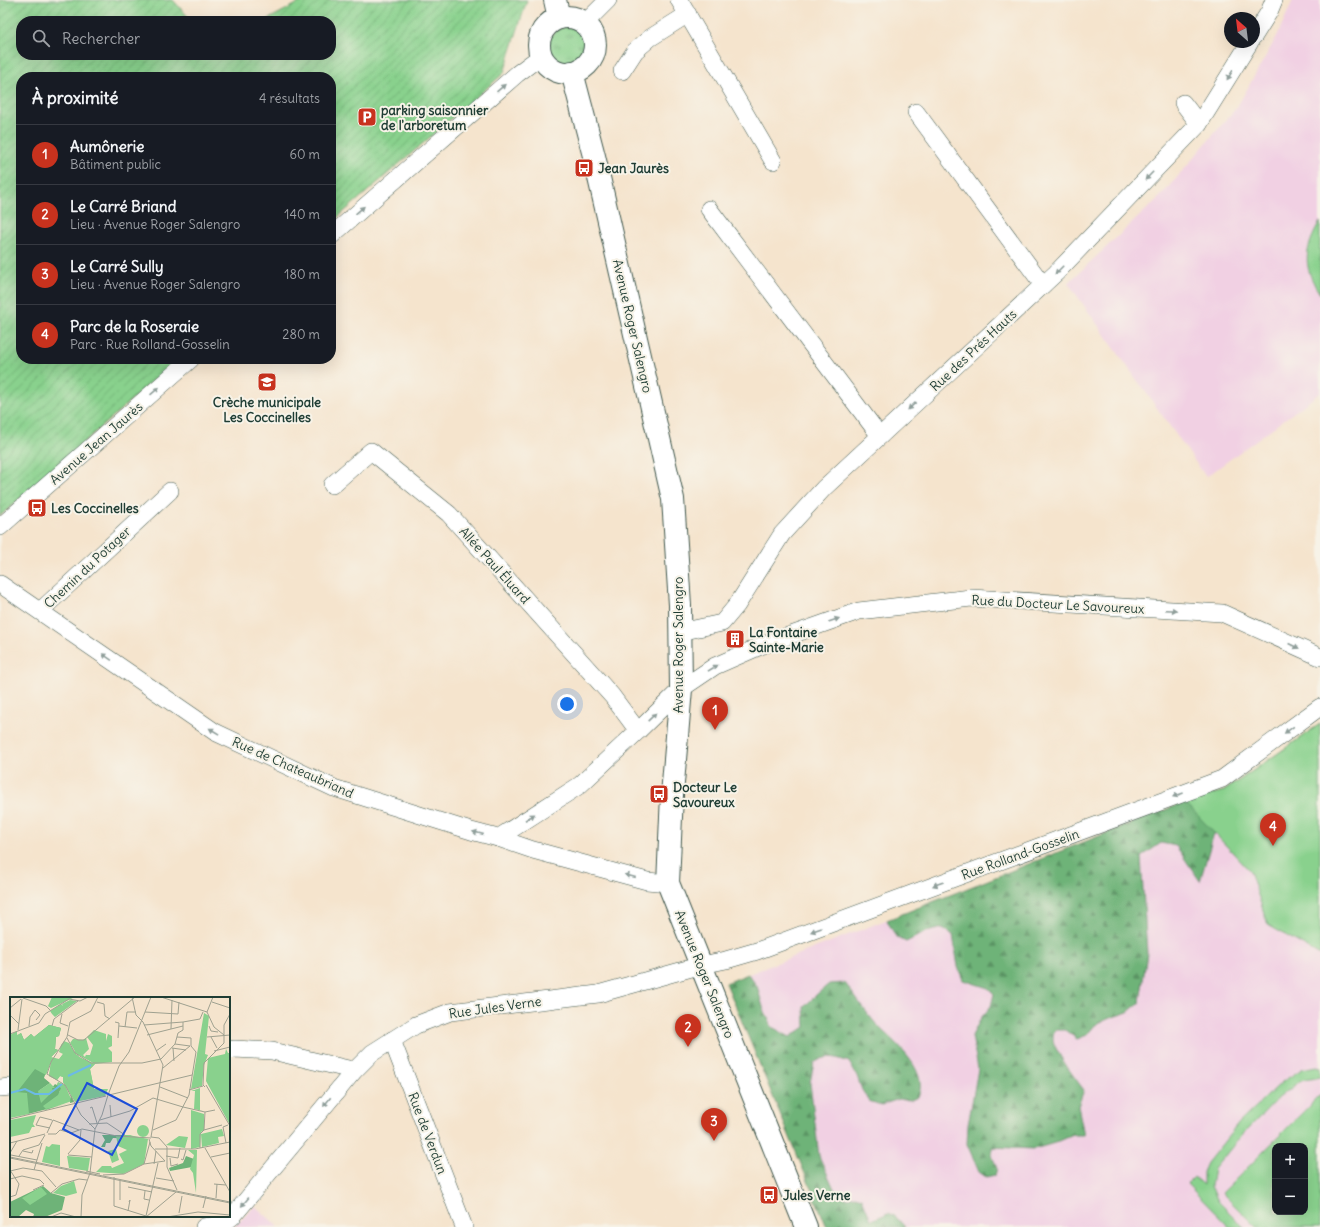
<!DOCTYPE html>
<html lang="fr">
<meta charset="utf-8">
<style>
body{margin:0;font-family:Delius,sans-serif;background:#20242c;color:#f1f3f6}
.controls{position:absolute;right:12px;bottom:12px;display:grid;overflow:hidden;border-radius:8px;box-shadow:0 4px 16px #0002}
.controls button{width:36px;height:36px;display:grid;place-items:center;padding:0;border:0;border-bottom:1px solid #363941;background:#171b24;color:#f1f3f6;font:20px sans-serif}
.compass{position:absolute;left:1224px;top:12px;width:36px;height:36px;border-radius:50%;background:#171b24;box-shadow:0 4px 16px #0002;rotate:332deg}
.you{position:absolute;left:567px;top:704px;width:14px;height:14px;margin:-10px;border:3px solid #fff;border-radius:50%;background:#1a73e8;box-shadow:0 0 0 6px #1a73e833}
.badge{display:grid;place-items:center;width:26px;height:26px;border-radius:50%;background:#c8321e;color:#fff;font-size:13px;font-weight:700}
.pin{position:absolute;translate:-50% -33px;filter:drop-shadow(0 1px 2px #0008)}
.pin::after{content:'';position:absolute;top:21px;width:14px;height:12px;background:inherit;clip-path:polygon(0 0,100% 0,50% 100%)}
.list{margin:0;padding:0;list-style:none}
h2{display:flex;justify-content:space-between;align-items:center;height:52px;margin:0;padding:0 16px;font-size:17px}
h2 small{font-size:13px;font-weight:400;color:#9ea1a6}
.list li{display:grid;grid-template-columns:26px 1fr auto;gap:12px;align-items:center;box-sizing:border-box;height:60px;padding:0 16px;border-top:1px solid #363941}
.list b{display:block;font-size:15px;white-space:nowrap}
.list p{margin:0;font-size:13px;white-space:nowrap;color:#9ea1a6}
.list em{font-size:13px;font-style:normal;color:#9ea1a6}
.icon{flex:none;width:22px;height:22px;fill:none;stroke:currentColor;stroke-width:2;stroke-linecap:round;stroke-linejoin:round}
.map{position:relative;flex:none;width:1320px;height:1227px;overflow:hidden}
.search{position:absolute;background:#171b24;box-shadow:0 4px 16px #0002;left:16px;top:16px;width:320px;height:44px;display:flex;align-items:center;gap:10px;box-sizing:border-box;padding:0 14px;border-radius:16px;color:#9ea1a6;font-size:15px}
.panel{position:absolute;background:#171b24;box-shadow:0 4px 16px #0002;left:16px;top:72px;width:320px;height:292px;border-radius:16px}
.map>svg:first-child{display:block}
</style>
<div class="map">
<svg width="1320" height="1227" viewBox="0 0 1320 1227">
<defs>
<pattern id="grass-tufts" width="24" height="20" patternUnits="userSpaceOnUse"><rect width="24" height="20" fill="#89d18d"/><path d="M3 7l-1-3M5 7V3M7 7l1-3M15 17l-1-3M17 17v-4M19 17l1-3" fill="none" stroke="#6fab74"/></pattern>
<pattern id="forest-firs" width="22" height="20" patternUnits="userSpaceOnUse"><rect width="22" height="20" fill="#6eb378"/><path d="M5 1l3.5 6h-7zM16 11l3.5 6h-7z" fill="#5a9363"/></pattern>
<pattern id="garden-furrows" width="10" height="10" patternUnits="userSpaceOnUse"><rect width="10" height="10" fill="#89d18d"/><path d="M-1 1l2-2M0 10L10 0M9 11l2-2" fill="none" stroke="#6fab74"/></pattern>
</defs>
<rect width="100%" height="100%" fill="#f7f3e8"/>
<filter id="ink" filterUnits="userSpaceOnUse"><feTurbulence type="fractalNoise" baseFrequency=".025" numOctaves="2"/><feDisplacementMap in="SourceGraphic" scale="8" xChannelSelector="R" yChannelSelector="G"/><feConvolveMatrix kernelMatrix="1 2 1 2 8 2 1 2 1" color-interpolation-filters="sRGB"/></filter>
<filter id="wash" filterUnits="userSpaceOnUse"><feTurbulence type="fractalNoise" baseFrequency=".012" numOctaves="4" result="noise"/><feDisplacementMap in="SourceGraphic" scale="16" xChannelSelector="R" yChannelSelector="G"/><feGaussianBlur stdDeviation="0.9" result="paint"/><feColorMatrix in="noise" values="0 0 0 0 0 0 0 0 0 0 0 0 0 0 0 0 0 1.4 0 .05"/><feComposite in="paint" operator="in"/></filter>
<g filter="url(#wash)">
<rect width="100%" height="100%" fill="#f5e4cd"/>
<g fill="#f1d0e3" fill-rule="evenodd">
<polygon points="1293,0 1320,0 1320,393 1206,477 1068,283 1162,195 1237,107 1277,36"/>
<path d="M 1185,802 L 1250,871 L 1268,925 L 1320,955 L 1320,1227 L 827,1227 L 726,983 ZM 1275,1146 L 1305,1146 L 1305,1212 L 1275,1212 Z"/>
<polygon points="255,1206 279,1227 234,1227"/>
</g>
<circle fill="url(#grass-tufts)" stroke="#548760" cx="567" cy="45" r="18"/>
<g fill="url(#forest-firs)" stroke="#467856">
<path d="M 1320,724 L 1214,833 L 1200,881 L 1176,846 L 1161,843 L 1141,857 L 1147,953 L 1140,1002 L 1128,1012 L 1110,1018 L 1095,1025 L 1087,1035 L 1077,1039 L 1065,1030 L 1056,1030 C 1054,1032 1053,1035 1053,1039 C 1053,1049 1077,1081 1084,1090 L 1078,1106 L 1084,1135 L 1073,1135 L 1055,1143 L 1034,1149 L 992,1147 L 992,1155 L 997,1169 L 995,1175 L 986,1177 L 979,1172 L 967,1144 L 968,1125 L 978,1069 L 972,1036 L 981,1018 L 991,1006 L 994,994 L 988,988 L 963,980 L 958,967 L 953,935 L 943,928 L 926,932 L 906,942 L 896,937 L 887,920 L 1185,802 L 1224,791 Z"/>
<path d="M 748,974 L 757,986 L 763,1007 L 772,1027 L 790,1037 L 805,1027 L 804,1007 L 816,995 L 829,984 L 845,983 C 855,996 865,1011 876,1024 C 893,1042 930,1069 918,1097 L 911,1100 L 899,1099 L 881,1105 L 869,1101 L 862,1090 L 857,1076 L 849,1062 C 834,1057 828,1054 814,1063 L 810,1083 L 819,1156 L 836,1193 L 846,1198 L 855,1196 L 862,1198 L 871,1220 L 889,1213 L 896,1217 L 905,1227 L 827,1227 L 726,983 Z"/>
</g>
<g fill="#89d18d" stroke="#548760" fill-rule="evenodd">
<path d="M 1320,222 L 1320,294 C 1302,266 1304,250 1320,222 Z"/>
<polygon points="1320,724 1320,955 1268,925 1250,871 1185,802 1224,791"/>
<polygon points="1316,1066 1320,1067 1320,1077 1300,1081 1275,1101 1242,1135 1214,1169 1211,1186 1218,1201 1244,1227 1229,1227 1187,1184 1194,1177 1203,1185 1203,1172 1207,1163 1239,1123 1282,1082 1302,1069"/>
<path d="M 1320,1095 L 1320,1227 L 1256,1227 L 1222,1193 ZM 1275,1146 L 1305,1146 L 1305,1212 L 1275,1212 Z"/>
</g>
<polygon fill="url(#garden-furrows)" stroke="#548760" points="0,0 173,0 192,21 21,21 21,55 331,55 331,21 265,21 304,0 527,0 504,73 331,223 331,77 21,77 21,359 178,359 0,516"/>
</g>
<g filter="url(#ink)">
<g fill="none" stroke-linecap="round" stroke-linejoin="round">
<defs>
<g id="minor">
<polyline points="679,0 773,161"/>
<polyline points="584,24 608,0"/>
<polyline points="1254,36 1269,12 1274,0"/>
<polyline points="622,71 635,51 650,38 688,14"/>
<polyline points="1183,103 1199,124"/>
<polyline points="916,112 1043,285"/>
<polyline points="709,209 880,436"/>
<polyline points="331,236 517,74 541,56"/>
<polyline points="332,485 371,451 449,514 612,696 638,731"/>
<polyline points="0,527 191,359"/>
<polyline points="0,584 215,732 334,788 471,831 498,838 533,850 647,881 668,883"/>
<polyline points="40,611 170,491"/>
<polyline points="680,632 722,623 737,605 782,534 824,488 1056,273 1199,124 1250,42"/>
<polyline points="498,838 580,785 638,731 681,689 715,666 763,645 859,611 971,598 1222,613 1320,657"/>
<polyline points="392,1040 464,1227"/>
<polyline points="229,1050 235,1049 272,1051 348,1069 353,1072"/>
<polyline points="0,1088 11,1087"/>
<polyline points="204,1227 223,1224 233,1216 353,1072 372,1053 416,1025 450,1012 598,994 702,965 726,960 757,951 1222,779 1320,707"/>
</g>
<g id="major">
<polyline points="555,0 559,18"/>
<circle cx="567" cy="45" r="28"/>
<polyline points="572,72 594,156 673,499 680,605 681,689 672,795 668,883 806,1227"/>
</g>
</defs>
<use href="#minor" stroke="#3f564b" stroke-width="18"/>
<use href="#major" stroke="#3f564b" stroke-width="24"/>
<use href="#minor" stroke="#fff" stroke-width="17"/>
<use href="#major" stroke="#fff" stroke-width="22"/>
</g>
<defs><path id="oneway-solid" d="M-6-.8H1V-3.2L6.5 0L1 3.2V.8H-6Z"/></defs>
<g fill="#8f9e9a">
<use href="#oneway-solid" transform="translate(1230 75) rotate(122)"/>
<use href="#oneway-solid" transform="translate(501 88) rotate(-41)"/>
<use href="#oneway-solid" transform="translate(1149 176) rotate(134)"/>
<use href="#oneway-solid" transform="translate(360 210) rotate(-41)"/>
<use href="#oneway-solid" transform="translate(1059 270) rotate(135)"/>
<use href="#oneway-solid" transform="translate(155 391) rotate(-41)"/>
<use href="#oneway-solid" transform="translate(912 406) rotate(137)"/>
<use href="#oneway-solid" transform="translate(1171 610) rotate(3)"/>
<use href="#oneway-solid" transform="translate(834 620) rotate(-19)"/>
<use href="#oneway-solid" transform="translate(1294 646) rotate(25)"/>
<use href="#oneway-solid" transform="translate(107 657) rotate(-145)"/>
<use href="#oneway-solid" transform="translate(713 668) rotate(-31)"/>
<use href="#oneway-solid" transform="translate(652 717) rotate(-44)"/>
<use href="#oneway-solid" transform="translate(1289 730) rotate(144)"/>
<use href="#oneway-solid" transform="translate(214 731) rotate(-149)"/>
<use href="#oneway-solid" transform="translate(1178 795) rotate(160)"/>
<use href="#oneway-solid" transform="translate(530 817) rotate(-33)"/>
<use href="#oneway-solid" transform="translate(478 833) rotate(-166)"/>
<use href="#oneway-solid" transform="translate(630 876) rotate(-165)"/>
<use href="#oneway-solid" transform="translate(938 884) rotate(160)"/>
<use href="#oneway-solid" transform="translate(816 930) rotate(160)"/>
<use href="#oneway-solid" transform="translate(327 1102) rotate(128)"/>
<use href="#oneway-solid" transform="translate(245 1202) rotate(130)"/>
</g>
</g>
<defs>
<symbol id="parking-square" viewBox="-11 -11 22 22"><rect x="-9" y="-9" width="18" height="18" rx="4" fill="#c8321e" stroke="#f7f3e8"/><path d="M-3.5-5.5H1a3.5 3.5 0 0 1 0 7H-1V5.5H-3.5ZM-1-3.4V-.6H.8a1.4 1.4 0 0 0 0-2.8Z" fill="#fff"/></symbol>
<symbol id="bus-square" viewBox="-11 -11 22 22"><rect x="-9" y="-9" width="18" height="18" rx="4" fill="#c8321e" stroke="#f7f3e8"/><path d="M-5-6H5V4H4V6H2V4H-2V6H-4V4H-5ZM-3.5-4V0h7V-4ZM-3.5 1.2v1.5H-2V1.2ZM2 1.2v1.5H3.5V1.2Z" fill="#fff"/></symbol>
<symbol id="school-square" viewBox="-11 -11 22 22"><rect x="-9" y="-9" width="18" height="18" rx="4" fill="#c8321e" stroke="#f7f3e8"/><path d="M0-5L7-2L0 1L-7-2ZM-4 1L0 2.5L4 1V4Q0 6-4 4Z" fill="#fff"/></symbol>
<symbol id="building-square" viewBox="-11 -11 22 22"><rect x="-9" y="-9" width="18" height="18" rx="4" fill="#c8321e" stroke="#f7f3e8"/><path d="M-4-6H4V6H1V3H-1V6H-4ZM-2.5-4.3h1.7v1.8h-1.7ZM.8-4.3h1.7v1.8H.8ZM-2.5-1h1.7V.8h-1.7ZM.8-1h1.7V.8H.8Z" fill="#fff"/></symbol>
</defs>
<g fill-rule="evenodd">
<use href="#parking-square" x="356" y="106" width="22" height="22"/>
<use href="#bus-square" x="573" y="157" width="22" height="22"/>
<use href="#school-square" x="256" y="371" width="22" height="22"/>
<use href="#bus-square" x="26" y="497" width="22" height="22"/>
<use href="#building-square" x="724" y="628" width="22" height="22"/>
<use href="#bus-square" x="648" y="783" width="22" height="22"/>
<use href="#bus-square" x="758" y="1184" width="22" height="22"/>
</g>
<g text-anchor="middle" stroke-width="4" stroke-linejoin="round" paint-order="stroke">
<g font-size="13" font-weight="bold" fill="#1f3d34" stroke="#f7f3e8" text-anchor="start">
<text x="381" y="115">parking saisonnier<tspan x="381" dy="15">de l'arboretum</tspan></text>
<text x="598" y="173">Jean Jaurès</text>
<text x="267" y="407" text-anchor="middle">Crèche municipale<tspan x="267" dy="15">Les Coccinelles</tspan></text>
<text x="51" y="513">Les Coccinelles</text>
<text x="749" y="637">La Fontaine<tspan x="749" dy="15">Sainte-Marie</tspan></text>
<text x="673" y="792">Docteur Le<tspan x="673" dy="15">Savoureux</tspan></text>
<text x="783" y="1200">Jules Verne</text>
</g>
<g font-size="13" fill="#1f3d34" stroke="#f7f3e8">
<text transform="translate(633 326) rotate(77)" y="5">Avenue Roger Salengro</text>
<text transform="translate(973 350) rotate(-43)" y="5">Rue des Prés Hauts</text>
<text transform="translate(96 443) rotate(-41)" y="5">Avenue Jean Jaurès</text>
<text transform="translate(495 565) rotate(48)" y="5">Allée Paul Éluard</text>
<text transform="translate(87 567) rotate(-43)" y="5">Chemin du Potager</text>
<text transform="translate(1058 604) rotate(3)" y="5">Rue du Docteur Le Savoureux</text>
<text transform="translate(678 645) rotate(-90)" y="5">Avenue Roger Salengro</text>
<text transform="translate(293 767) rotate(24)" y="5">Rue de Chateaubriand</text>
<text transform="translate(1020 854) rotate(-20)" y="5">Rue Rolland-Gosselin</text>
<text transform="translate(705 974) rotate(68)" y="5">Avenue Roger Salengro</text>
<text transform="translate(495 1007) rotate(-8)" y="5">Rue Jules Verne</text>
<text transform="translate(428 1133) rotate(69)" y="5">Rue de Verdun</text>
</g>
</g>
<g transform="translate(10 997)">
<rect width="220" height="220" fill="#f5e4cd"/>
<path d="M 48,85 L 55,88 L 62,104 L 36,113 L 32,109 L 50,94 L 46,89 Z" fill="#89d18d"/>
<path d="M 39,28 L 51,31 L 49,39 L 46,40 L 45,52 L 48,53 L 41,60 L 34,81 L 40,86 L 30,93 L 37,98 L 43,94 L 41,92 L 45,87 L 51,91 L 48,98 L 33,109 L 36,112 L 60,106 L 61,97 L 64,105 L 18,117 L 0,92 L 2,45 L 11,36 L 14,43 L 21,37 L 24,40 ZM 92,138 L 119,138 L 131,142 L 103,141 L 100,146 L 96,146 L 95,150 L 91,150 L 95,143 ZM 176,159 L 184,162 L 182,170 L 160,174 L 159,171 L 173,166 ZM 33,189 L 41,196 L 55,200 L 52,213 L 35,220 L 23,220 L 24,217 L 16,213 L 8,220 L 0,220 L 0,205 Z" fill="#6eb378"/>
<path d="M 64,184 L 67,196 L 56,199 L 43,196 L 51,189 Z" fill="#89d18d"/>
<path d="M 42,0 L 65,0 L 41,11 L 36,8 L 38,9 ZM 194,16 L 199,19 L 195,57 L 198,58 L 194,68 L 192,89 L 181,92 ZM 39,28 L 51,31 L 49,39 L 46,40 L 45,52 L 48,53 L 41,60 L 49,62 L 53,57 L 49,55 L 51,48 L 54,44 L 59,46 L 67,59 L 85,67 L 80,72 L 84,92 L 98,92 L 62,98 L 53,85 L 53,80 L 50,79 L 47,83 L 39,79 L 41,65 L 36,78 L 25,72 L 7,95 L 17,96 L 19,117 L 0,121 L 0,38 L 7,34 L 7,38 L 11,36 L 14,43 L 21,37 L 24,40 ZM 84,33 L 96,37 L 96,44 L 98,37 L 102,39 L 102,49 L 98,51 L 102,55 L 102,65 L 85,67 L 65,56 L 63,42 L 71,44 L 76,41 L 79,52 L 73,58 L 75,60 L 77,55 L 76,58 L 80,58 L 83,48 L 77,40 ZM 216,52 L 218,56 L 220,56 L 220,128 L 196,84 L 198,61 L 215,57 ZM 190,91 L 190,113 L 193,114 L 184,112 L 185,94 L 181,94 ZM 181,113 L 194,117 L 194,133 L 191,135 L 190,150 L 181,152 ZM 26,118 L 23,127 L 25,130 L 22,130 L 19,136 L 0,140 L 0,123 ZM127 134a6 6 0 1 1 12 0a6 6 0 1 1-12 0ZM 212,132 L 214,139 L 208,140 L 209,146 L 192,150 L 191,137 ZM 119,138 L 138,142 L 134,167 L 113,177 L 86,175 L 92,169 L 101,169 L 102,171 L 114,166 L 109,157 L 117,153 L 108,149 L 106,139 ZM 42,147 L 50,148 L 50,169 L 32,165 L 36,149 L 39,150 ZM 106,152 L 109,163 L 102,166 L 98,154 ZM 178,153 L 187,153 L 186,196 L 183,176 L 180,172 L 184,158 ZM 57,159 L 80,161 L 78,174 L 59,171 ZM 31,190 L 37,197 L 20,208 L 12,201 Z" fill="#89d18d"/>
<path d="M 60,3 L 67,4 L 45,20 L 42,17 L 40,14 L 51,7 L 53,9 L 52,7 ZM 63,42 L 74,43 L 76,47 L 68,59 L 60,46 ZM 63,55 L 75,64 L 85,67 L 80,72 L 84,92 L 98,92 L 95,99 L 65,105 L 53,85 L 53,80 L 50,79 L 47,83 L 39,79 L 41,65 L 45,61 L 48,64 L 53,57 L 60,60 ZM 40,86 L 45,91 L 42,91 L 43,94 L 31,106 L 28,94 ZM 169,139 L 178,140 L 175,151 L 156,148 Z" fill="#89d18d"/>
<path fill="none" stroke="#6cbae6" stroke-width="2" d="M 58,79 L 81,68M 0,96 L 15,92 L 25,97 L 39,97 L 52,87"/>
<path fill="none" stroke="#9fa190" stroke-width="1" d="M 122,0 L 126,18 L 133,25 L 153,68 L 141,140M 151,0 L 197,15M 13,1 L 36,9 L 40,13M 87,5 L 94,7 L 95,19 L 100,22M 202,5 L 220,11M 0,11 L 11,2M 135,15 L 168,17 L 169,5M 197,15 L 204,30 L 214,38M 197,15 L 203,0M 52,17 L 50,26 L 58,29M 0,18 L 9,27M 105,25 L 109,26 L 108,41M 134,28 L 173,25M 19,29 L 20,20 L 25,13 L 30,18 L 26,23M 42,29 L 44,22 L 68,4M 109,29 L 127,31M 199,29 L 201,34 L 208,35M 115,30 L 117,15 L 126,15M 161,32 L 162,3M 8,33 L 12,2M 0,37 L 29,26 L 35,17 L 59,2 L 70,4 L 78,0M 58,38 L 68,43 L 74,43 L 125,0M 137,38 L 173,29M 167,40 L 181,41 L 181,49M 197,40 L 220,38M 201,40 L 207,51M 57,41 L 65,56 L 81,66 L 132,66 L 151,62 L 165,47 L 168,36 L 173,33 L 173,25 L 190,22 L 193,15M 165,47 L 180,49M 162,51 L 176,53M 163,51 L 164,64M 146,54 L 156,47M 204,54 L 220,50M 153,71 L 180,49M 196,88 L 220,129M 150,90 L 178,101M 195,90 L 193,88 L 194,66 L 214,46 L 214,28 L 220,17M 179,93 L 193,89M 98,98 L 109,69 L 119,55 L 141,0M 99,98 L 182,78M 100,108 L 101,120M 173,110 L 195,115 L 205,113M 80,111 L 82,110 L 87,126M 0,122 L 96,99M 43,123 L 69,133M 90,123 L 120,114 L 143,101 L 173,110M 79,127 L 97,126 L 115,138M 40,131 L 26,128 L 30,120 L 42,123M 85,132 L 71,118 L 55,88 L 37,77 L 41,65 L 57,40 L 60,25 L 81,14 L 88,0M 143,133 L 166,123 L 179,98 L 186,55 L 181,49M 194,133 L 212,128M 37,136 L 43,123M 38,137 L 46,137 L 50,133 L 61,136 L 72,132 L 107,139 L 141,141M 141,140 L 149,141 L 157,150 L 157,170M 139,142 L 141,149 L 155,164M 0,146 L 35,137M 216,146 L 213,130 L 218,128M 190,151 L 190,137 L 194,133 L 195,115M 195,151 L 220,195M 145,152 L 185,152 L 220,145M 13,154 L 22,156 L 23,153M 0,156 L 7,144M 58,157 L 70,143 L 71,133M 1,158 L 27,163M 58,158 L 82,160M 9,159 L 13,153 L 29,148 L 35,138M 156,159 L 168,161 L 170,151M 0,160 L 220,205M 201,160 L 220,156M 0,161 L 220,206M 160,161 L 161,169 L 168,167M 171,162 L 173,163 L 176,153M 134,167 L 140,145M 144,167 L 146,154M 157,170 L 167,193M 24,173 L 32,146M 0,174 L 13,171 L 32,174 L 46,190M 76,174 L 90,177M 93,178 L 114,177 L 134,167 L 155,164M 104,180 L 104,209 L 136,219 L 148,166M 146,181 L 164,184M 0,182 L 12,179 L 30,183 L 34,187M 110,184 L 110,203M 204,187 L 216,188M 118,190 L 142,195M 23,193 L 34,188M 135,194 L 134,202 L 139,203M 41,196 L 52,187 L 69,182 L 77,183M 0,200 L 6,198 L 9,187 L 0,173M 206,201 L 207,187M 193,211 L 196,199M 118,214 L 120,203 L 119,205M 169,216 L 172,199M 41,220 L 51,216 L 66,220M 71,220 L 72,198 L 80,176 L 85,132 L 92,118 L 98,98M 136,220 L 166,195M 157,220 L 188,215 L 220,218"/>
<path fill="#1d4ed8" fill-opacity="0.15" stroke="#1d4ed8" stroke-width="2" d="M 77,86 L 127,112 L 102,158 L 53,132 Z"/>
<rect width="220" height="220" fill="none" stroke="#1f3d34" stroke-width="2"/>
</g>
</svg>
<div class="controls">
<button>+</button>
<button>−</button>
</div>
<svg class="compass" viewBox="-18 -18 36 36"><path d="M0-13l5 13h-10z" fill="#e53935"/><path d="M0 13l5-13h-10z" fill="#9ea1a6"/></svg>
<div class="you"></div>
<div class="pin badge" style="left:715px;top:730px">1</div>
<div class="pin badge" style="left:688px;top:1047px">2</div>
<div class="pin badge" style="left:714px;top:1141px">3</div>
<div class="pin badge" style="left:1273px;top:846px">4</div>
<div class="search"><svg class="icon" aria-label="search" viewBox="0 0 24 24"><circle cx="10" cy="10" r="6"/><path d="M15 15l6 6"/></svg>Rechercher</div>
<section class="panel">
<h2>À proximité<small>4 résultats</small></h2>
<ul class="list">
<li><span class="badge">1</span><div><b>Aumônerie</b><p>Bâtiment public</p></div><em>60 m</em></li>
<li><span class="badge">2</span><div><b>Le Carré Briand</b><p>Lieu · Avenue Roger Salengro</p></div><em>140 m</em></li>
<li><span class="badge">3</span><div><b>Le Carré Sully</b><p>Lieu · Avenue Roger Salengro</p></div><em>180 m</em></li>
<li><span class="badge">4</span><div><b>Parc de la Roseraie</b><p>Parc · Rue Rolland-Gosselin</p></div><em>280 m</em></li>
</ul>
</section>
</div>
